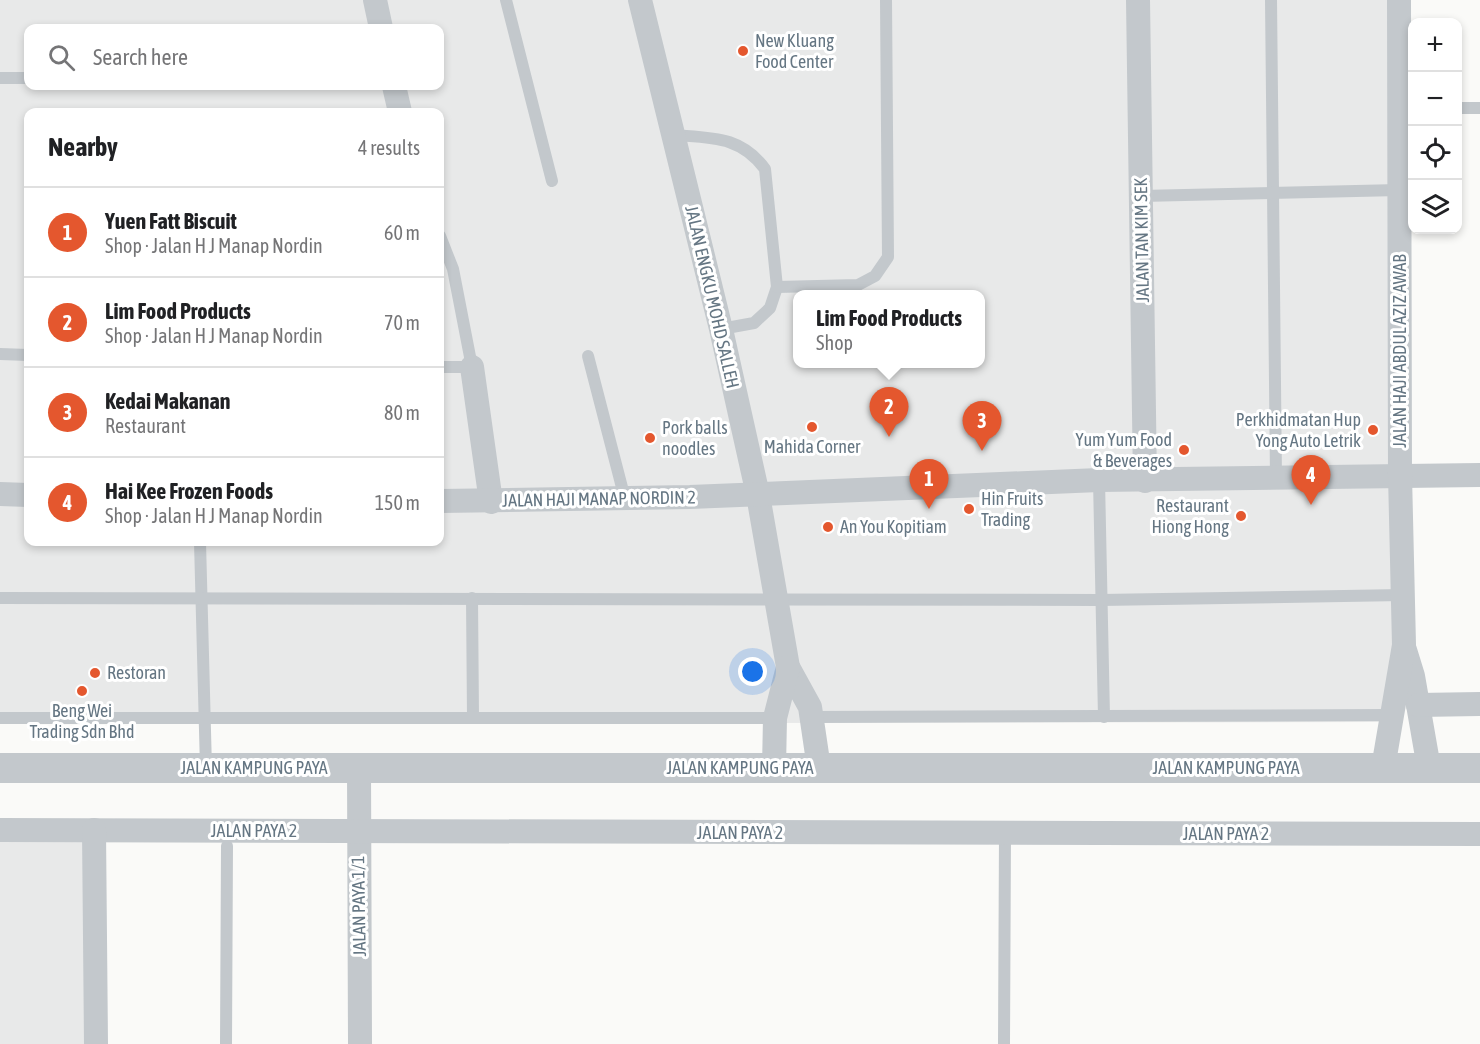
<!DOCTYPE html>
<meta charset="utf-8">
<style>
body{margin:0;font-family:"Asap Condensed",sans-serif;background:#f6f6f6;color:#202124}
.controls{position:absolute;right:18px;top:18px;display:grid;overflow:hidden;border-radius:12px;box-shadow:0 3px 9px #0003}
.controls button{width:54px;height:54px;display:grid;place-items:center;padding:0;border:0;border-bottom:2px solid #e0e0e0;background:#fff;color:#202124;font:30px sans-serif}
.you{position:absolute;left:753px;top:672px;width:21px;height:21px;margin:-15px;border:4px solid #fff;border-radius:50%;background:#1a73e8;box-shadow:0 0 0 9px #1a73e833}
.badge{display:grid;place-items:center;width:39px;height:39px;border-radius:50%;background:#e4572e;color:#fff;font-size:20px;font-weight:700}
.pin{position:absolute;translate:-50% -50px;filter:drop-shadow(0 2px 3px #0008)}
.pin::after{content:'';position:absolute;top:32px;width:21px;height:18px;background:inherit;clip-path:polygon(0 0,100% 0,50% 100%)}
.popup{position:absolute;left:793px;top:290px;width:192px;height:78px;box-sizing:border-box;display:grid;place-content:center;border-radius:12px;background:#fff;filter:drop-shadow(0 2px 4px #0005);font-size:20px;white-space:nowrap;color:#757577}
.popup b{font-size:22px;color:#202124}
.popup::after{content:'';position:absolute;left:50%;top:100%;margin-left:-12px;border:12px solid transparent;border-top-color:#fff}
.list{margin:0;padding:0;list-style:none}
h2{display:flex;justify-content:space-between;align-items:center;height:78px;margin:0;padding:0 24px;font-size:26px}
h2 small{font-size:20px;font-weight:400;color:#757577}
.list li{display:grid;grid-template-columns:39px 1fr auto;gap:18px;align-items:center;box-sizing:border-box;height:90px;padding:0 24px;border-top:2px solid #e0e0e0}
.list b{display:block;font-size:22px;white-space:nowrap}
.list p{margin:0;font-size:20px;white-space:nowrap;color:#757577}
.list em{font-size:20px;font-style:normal;color:#757577}
.icon{flex:none;width:33px;height:33px;fill:none;stroke:currentColor;stroke-width:2;stroke-linecap:round;stroke-linejoin:round}
.map{position:relative;flex:none;width:1480px;height:1044px;overflow:hidden}
.search{position:absolute;background:#fff;box-shadow:0 3px 9px #0003;left:24px;top:24px;width:420px;height:66px;display:flex;align-items:center;gap:15px;box-sizing:border-box;padding:0 21px;border-radius:12px;color:#757577;font-size:22px}
.panel{position:absolute;background:#fff;box-shadow:0 3px 9px #0003;left:24px;top:108px;width:420px;height:438px;border-radius:12px}
.map>svg:first-child{display:block}
</style>
<div class="map">
<svg width="1480" height="1044" viewBox="0 0 1480 1044">
<rect width="100%" height="100%" fill="#fafaf8"/>
<g fill="#e8e9e9" fill-rule="evenodd">
<path d="M 0,0 L 1390,0 L 1395,647 L 1381,722 L 0,724 ZM 28,28 L 440,28 L 440,86 L 28,86 ZM 28,112 L 440,112 L 440,542 L 28,542 ZM 798,294 L 980,294 L 980,364 L 798,364 Z"/>
<polygon points="0,821 104,821 106,1044 0,1044"/>
</g>
<g fill="none" stroke-linecap="round" stroke-linejoin="round">
<g stroke="#c3c8cc" stroke-width="12">
<polyline points="506,0 552,181"/>
<polyline points="1271,0 1276,478"/>
<polyline points="0,78 28,78"/>
<polyline points="1458,108 1480,108"/>
<path d="M 674,135 C 712,138 741,136 765,169 L 777,287 L 770,308 L 754,323 L 721,329"/>
<polyline points="1141,196 1399,190"/>
<polyline points="440,236 453,269 472,367 440,367"/>
<polyline points="777,287 858,285 875,276 888,257 886,0"/>
<polyline points="0,354 28,355"/>
<polyline points="588,356 625,499"/>
<polyline points="1099,480 1104,717"/>
<polyline points="200,542 206,768"/>
<polyline points="0,598 1101,600 1403,595"/>
<polyline points="472,598 473,717"/>
<polyline points="811,717 1391,715"/>
<polyline points="0,718 775,718"/>
<polyline points="226,1044 227,846"/>
<polyline points="1004,1044 1005,833"/>
</g>
<g stroke="#c3c8cc" stroke-width="24">
<polyline points="375,0 381,28"/>
<polyline points="640,0 721,329 758,495 788,667 810,707 819,768"/>
<polyline points="1138,0 1145,481"/>
<polyline points="394,86 400,112"/>
<polyline points="472,367 491,502"/>
<polyline points="0,494 28,495"/>
<polyline points="440,501 690,497 1099,480 1480,475"/>
<polyline points="1405,650 1413,676 1429,768"/>
<polyline points="1418,705 1480,704"/>
<polyline points="359,768 360,1044"/>
<polyline points="774,768 775,718 788,667"/>
<polyline points="1383,768 1404,645 1400,475 1399,0"/>
<polyline points="0,830 1480,834"/>
<polyline points="94,830 96,1044"/>
</g>
<polyline stroke="#c3c8cc" stroke-width="30" points="0,768 1480,768"/>
</g>
<g fill="#e4572e" stroke="#fff" stroke-width="2">
<circle cx="743" cy="51" r="6"/>
<circle cx="812" cy="427" r="6"/>
<circle cx="1373" cy="430" r="6"/>
<circle cx="650" cy="438" r="6"/>
<circle cx="1184" cy="450" r="6"/>
<circle cx="969" cy="509" r="6"/>
<circle cx="1241" cy="516" r="6"/>
<circle cx="828" cy="527" r="6"/>
<circle cx="95" cy="673" r="6"/>
<circle cx="82" cy="691" r="6"/>
</g>
<g text-anchor="middle" stroke-width="6" stroke-linejoin="round" paint-order="stroke">
<g font-size="18" fill="#657683" stroke="#fff" text-anchor="start">
<text x="755" y="47">New Kluang<tspan x="755" dy="21">Food Center</tspan></text>
<text x="1361" y="426" text-anchor="end">Perkhidmatan Hup<tspan x="1361" dy="21">Yong Auto Letrik</tspan></text>
<text x="662" y="434">Pork balls<tspan x="662" dy="21">noodles</tspan></text>
<text x="1172" y="446" text-anchor="end">Yum Yum Food<tspan x="1172" dy="21">&amp; Beverages</tspan></text>
<text x="812" y="453" text-anchor="middle">Mahida Corner</text>
<text x="981" y="505">Hin Fruits<tspan x="981" dy="21">Trading</tspan></text>
<text x="1229" y="512" text-anchor="end">Restaurant<tspan x="1229" dy="21">Hiong Hong</tspan></text>
<text x="840" y="533">An You Kopitiam</text>
<text x="107" y="679">Restoran</text>
<text x="82" y="717" text-anchor="middle">Beng Wei<tspan x="82" dy="21">Trading Sdn Bhd</tspan></text>
</g>
<g font-size="18" fill="#657683" stroke="#fff">
<text transform="translate(1142 240) rotate(-91)" y="6">JALAN TAN KIM SEK</text>
<text transform="translate(712 297) rotate(77)" y="6">JALAN ENGKU MOHD SALLEH</text>
<text transform="translate(1400 351) rotate(-90)" y="6">JALAN HAJI ABDUL AZIZ AWAB</text>
<text transform="translate(599 499) rotate(-1)" y="6">JALAN HAJI MANAP NORDIN 2</text>
<text x="254" y="774">JALAN KAMPUNG PAYA</text>
<text x="740" y="774">JALAN KAMPUNG PAYA</text>
<text x="1226" y="774">JALAN KAMPUNG PAYA</text>
<text x="254" y="837">JALAN PAYA 2</text>
<text x="740" y="839">JALAN PAYA 2</text>
<text x="1226" y="840">JALAN PAYA 2</text>
<text transform="translate(359 906) rotate(-91)" y="6">JALAN PAYA 1/1</text>
</g>
</g>
</svg>
<div class="controls">
<button>+</button>
<button>−</button>
<button><svg class="icon" aria-label="locate" viewBox="0 0 24 24"><circle cx="12" cy="12" r="6"/><path d="M12 2v4M12 18v4M2 12h4M18 12h4"/></svg></button>
<button><svg class="icon" aria-label="layers" viewBox="0 0 24 24"><path d="M12 4l9 5-9 5-9-5zM3 14l9 5 9-5"/></svg></button>
</div>
<div class="you"></div>
<div class="pin badge" style="left:929px;top:509px">1</div>
<div class="pin badge" style="left:889px;top:437px">2</div>
<div class="popup"><b>Lim Food Products</b>Shop</div>
<div class="pin badge" style="left:982px;top:451px">3</div>
<div class="pin badge" style="left:1311px;top:505px">4</div>
<div class="search"><svg class="icon" aria-label="search" viewBox="0 0 24 24"><circle cx="10" cy="10" r="6"/><path d="M15 15l6 6"/></svg>Search here</div>
<section class="panel">
<h2>Nearby<small>4 results</small></h2>
<ul class="list">
<li><span class="badge">1</span><div><b>Yuen Fatt Biscuit</b><p>Shop · Jalan H J Manap Nordin</p></div><em>60 m</em></li>
<li><span class="badge">2</span><div><b>Lim Food Products</b><p>Shop · Jalan H J Manap Nordin</p></div><em>70 m</em></li>
<li><span class="badge">3</span><div><b>Kedai Makanan</b><p>Restaurant</p></div><em>80 m</em></li>
<li><span class="badge">4</span><div><b>Hai Kee Frozen Foods</b><p>Shop · Jalan H J Manap Nordin</p></div><em>150 m</em></li>
</ul>
</section>
</div>
